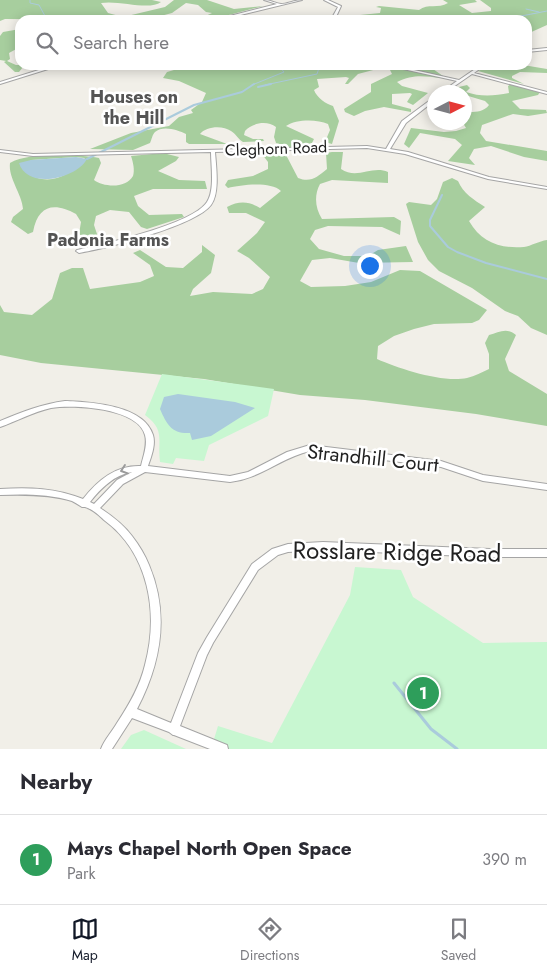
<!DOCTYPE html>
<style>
body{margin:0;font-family:Jost,sans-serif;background:#f7f7f7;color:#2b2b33}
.compass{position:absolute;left:427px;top:85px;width:45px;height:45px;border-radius:50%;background:#fff;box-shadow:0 2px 12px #0003;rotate:84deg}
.you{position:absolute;left:369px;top:265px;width:18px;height:18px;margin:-12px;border:4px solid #fff;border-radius:50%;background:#1a73e8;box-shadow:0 0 0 8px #1a73e833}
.badge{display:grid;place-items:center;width:32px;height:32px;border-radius:50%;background:#111827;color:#fff;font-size:16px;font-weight:700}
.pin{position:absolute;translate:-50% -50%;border:2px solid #fff;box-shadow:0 1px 5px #0006}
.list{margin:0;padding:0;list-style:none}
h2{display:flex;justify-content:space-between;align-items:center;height:65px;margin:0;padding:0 20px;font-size:21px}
h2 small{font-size:16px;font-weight:400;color:#7c7c81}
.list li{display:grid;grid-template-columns:32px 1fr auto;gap:15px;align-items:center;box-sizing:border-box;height:90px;padding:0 20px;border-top:1px solid #e1e1e2}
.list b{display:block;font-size:19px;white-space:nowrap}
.list p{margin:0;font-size:16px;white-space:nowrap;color:#7c7c81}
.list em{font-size:16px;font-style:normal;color:#7c7c81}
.icon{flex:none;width:28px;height:28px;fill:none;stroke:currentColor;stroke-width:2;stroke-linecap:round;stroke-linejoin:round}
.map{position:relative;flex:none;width:547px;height:749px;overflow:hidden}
.search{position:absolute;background:#fff;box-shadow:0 2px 12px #0003;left:15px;right:15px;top:15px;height:55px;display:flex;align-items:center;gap:12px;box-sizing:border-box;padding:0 18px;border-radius:15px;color:#7c7c81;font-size:19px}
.sheet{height:155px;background:#fff}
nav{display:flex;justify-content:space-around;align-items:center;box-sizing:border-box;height:70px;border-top:1px solid #e1e1e2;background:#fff;font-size:14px;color:#7c7c81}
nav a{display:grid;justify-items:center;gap:2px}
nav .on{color:#111827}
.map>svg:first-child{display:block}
</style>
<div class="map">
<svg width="547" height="749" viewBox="0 0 547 749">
<rect width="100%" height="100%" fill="#f1efe8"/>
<g fill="#a7ce9e" fill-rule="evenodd">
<path d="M 0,0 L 152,0 L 161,2 C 149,11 120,0 101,3 L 108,13 L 123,17 L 165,7 L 174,0 L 207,0 L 234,9 L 263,6 L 210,20 L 197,20 L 212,13 L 206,12 L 198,5 L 186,3 L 172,13 L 153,18 L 153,20 L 5,19 L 0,21 Z"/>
<path d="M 443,0 L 475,0 L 477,2 L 459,5 L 472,13 L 491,11 L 491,8 L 480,0 L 547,0 L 547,25 L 527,34 L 527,20 L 364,20 L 360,15 L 380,13 L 381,8 L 376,7 L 379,6 L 419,10 C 428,3 438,9 448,3 Z"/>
<polygon points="20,29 20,47 9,53 10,59 7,61 16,65 50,65 23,67 19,72 15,72 4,62 6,61 0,60 0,36 3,32"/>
<path d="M 191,65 L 436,65 L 433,69 L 443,76 L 441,78 C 424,76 413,74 397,82 L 402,86 L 428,93 L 413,105 L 407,102 L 412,94 L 410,93 L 392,94 L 392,104 L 411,109 L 411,112 L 384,107 L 365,111 L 354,116 L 345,112 L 344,109 L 371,92 L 371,84 L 392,74 L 390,70 L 377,69 L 358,74 L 348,84 L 345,84 L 349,78 L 346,77 L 317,79 L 319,87 L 314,90 C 317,98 326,104 333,106 L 339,121 L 332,144 L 325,142 L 330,130 L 328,124 C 317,119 296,119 286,126 L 314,139 L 312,143 L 292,148 L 276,143 L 274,137 L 276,127 C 267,120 252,123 245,131 L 244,135 L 253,139 L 263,139 L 264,141 L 243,142 C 238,139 236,134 231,131 C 223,125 206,126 200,134 L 227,144 L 189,144 L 186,142 L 186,134 C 178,130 163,125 155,132 C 152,135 152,139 150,143 L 133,150 L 90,149 L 131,133 L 169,126 L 179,117 L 193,113 L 191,110 L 202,102 L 206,93 L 179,81 L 163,78 L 167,72 Z"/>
<polygon points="492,65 523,65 547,69 547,73 520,72 512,76 512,78 524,84 478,71"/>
<path d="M 511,84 L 540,92 L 538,95 L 512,101 L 520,109 L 546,110 L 547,113 L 528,116 L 513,114 L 482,125 L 480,133 L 486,141 L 547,151 L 547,161 L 524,157 L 491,146 L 474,149 L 469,158 L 475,165 L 448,161 L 462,145 L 455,139 L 420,133 L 409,148 L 404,144 L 411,128 L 444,132 L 456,131 L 466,128 L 463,123 L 465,112 C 473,112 483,113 489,105 L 485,101 L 465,95 L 464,92 L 455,92 L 459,87 L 467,85 L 470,88 L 466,92 C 480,97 494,96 509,93 L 508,86 Z"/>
<path d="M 332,152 L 343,152 L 341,169 C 357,180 372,165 388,172 L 388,183 L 332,180 L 320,184 C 314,195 315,208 322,219 L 394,217 L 401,221 L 400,235 L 382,227 L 328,226 L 315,230 L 310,239 L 319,249 L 344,256 L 368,256 L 378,250 L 406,246 L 413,262 L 359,263 L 330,258 L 312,260 L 300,281 L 311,287 L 345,286 L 371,282 L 400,270 L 420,271 L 487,310 L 479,320 L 472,323 L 434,324 L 414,329 L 394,336 L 378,346 L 377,359 C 400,369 442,383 467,378 C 475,376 482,372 489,369 L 489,354 L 485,343 L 489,335 C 499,332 507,327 516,335 L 505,359 L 509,371 L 547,394 L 547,426 L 476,414 L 365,400 L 300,395 L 204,379 L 41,363 L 0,355 L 0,305 L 4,312 L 32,315 L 52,299 L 60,273 L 72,268 L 83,268 L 90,289 L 140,282 L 154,276 L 150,265 L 133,253 L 140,250 L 166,267 L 183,268 L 202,252 L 202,245 L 215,255 L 211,273 L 193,289 L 190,296 L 213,292 L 252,294 L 263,289 L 270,277 L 249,258 L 237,251 L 257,233 L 265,222 L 246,213 L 229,213 L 227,207 C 239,201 248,201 260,208 L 281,191 C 270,181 241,185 228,188 L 225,185 L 228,180 L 253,176 L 268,169 L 268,162 L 262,154 L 285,153 L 298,178 C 311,183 317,177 327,169 L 326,153 Z"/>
<path d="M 163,153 L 179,157 L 176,161 L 158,171 L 179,180 L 205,181 L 207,189 L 153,189 L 134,196 L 138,206 L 149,215 L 182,214 L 184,217 L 147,229 L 141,227 L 129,212 L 110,210 L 96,216 L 94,225 L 97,234 L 96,237 C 88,239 85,238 79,234 L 81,222 L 76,214 C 54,202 38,205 33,232 L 28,234 L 11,222 L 13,217 L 23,209 C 22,194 8,178 10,163 C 29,152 77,154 99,158 L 101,163 L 94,180 C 103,187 126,189 133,176 C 135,170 133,162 131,156 ZM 76,157 L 85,158 C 71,176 47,188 26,172 L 31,160 Z"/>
<path d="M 452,178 L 458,181 C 463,193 474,200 485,207 L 469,221 C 481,242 500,249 524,247 C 531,246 539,241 547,240 L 547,335 L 531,328 L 518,316 L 505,311 L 472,288 L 439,271 L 428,260 L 418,242 L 406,204 L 409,202 L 431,205 L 437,199 L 443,182 Z"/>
</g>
<g fill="#c8f7d1">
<path d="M 162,374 L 274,389 L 268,416 L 209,445 L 204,461 L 176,458 L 173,464 L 160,462 C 157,441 166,430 145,415 Z"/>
<polygon points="355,567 401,570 413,597 483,643 547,642 547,749 211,749 218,726 272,743 350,595"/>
<polygon points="144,730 186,749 121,749 131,735"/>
</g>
<g fill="#aacbdc">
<path d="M 76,157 L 87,159 C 76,179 27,190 19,163 L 31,160 Z"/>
<path d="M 178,394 L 235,402 L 255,408 L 211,436 L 192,440 L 190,433 C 172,434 167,425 160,409 L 164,397 Z"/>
</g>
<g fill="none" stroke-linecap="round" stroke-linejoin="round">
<g stroke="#aacbdc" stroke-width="1">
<polyline points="30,0 30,3 39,5 45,16 51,20"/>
<polyline points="526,9 539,12"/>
<polyline points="501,20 547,11"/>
<polyline points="252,85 284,72 278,65"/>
<polyline points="265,85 317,74 319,68 336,65"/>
</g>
<g stroke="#aacbdc" stroke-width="2">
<polyline points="258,87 271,84"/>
<polyline points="87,159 194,105 242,92 254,84"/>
<polyline points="442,195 430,220 430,226 448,247 457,252 486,263 547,279"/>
</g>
<polyline stroke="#aacbdc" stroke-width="3" points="394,683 431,729 457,749"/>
<defs>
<g id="minor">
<path d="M 264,0 C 270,0 275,3 281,4 C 287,4 295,0 302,0 L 220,20 L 214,20 L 277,4 Z"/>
<polygon points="324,0 328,0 341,6 336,17 333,16 338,7"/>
<polygon points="547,48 547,50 527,52 527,50"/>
<polygon points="55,65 61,65 0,84 0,82"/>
<polygon points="481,65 485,65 474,73 547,92 547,94 472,74 446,92 442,92 443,91 457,81 403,69 405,68 459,80"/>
<path d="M 433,98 L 434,98 L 434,101 L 406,123 L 390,149 L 408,152 L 489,177 L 547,187 L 547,189 L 488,179 L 405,154 L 367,148 L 215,152 C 216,166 220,193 211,205 C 195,226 107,248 79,253 L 76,251 L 77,250 C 104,244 193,224 207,202 C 215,190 211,166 211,152 L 33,156 L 0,152 L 0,150 L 33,154 L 367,146 L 386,149 L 402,121 Z"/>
<path d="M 65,401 C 91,402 144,405 153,435 C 156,445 151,457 148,466 L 230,476 L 248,472 L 287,452 L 310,445 L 441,461 L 483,475 L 547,484 L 547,490 L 483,481 L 441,467 L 310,451 C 280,458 262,478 230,482 L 145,472 L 123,484 L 100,508 C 112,516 123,524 132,536 C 139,545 145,555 149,565 C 170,615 161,663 137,709 L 171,723 L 198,653 L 207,637 L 252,564 L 272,549 L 288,544 L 323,542 L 490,549 L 547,549 L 547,557 L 490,557 L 323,550 L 288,552 L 278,555 L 258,570 L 213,643 L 207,655 L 180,726 L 227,745 L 228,749 L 210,749 L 174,735 L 173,735 L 169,732 L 132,718 L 112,749 L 101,749 C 104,740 112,732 117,723 C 129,705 140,686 145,665 C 159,613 149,553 104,520 C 99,515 92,509 85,507 C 84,507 83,507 82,507 C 79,505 76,503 72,501 C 49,494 24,494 0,495 L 0,489 C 29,487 56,488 83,499 C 98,480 116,465 141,466 C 143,457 148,445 145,435 C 138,408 74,404 51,408 C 33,412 17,421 0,427 L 0,421 C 22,412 42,404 65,401 ZM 132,472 L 117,480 L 94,504 L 90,502 C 101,488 114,475 132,472 Z"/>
</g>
</defs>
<use href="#minor" stroke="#a5a5a5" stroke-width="2"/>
<use href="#minor" fill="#fff" fill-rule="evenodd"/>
</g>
<defs><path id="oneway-chevron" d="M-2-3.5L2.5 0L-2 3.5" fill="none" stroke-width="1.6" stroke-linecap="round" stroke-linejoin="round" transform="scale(1.25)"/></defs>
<use stroke="#9b9b9b" href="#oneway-chevron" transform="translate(124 470) rotate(161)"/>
<g text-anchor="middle" stroke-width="5" stroke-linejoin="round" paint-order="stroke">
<g font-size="16" fill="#212121" stroke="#fff">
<text transform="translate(276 148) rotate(-2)" y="6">Cleghorn Road</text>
</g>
<g font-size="18" font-weight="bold" fill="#545454" stroke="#fff">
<text x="134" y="103">Houses on<tspan x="134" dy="21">the Hill</tspan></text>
<text x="108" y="246">Padonia Farms</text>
</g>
<g font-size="20" fill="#212121" stroke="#fff">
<text transform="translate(373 458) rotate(6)" y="7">Strandhill Court</text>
</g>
<g font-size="24" fill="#212121" stroke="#fff">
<text transform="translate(397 552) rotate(1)" y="8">Rosslare Ridge Road</text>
</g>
</g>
</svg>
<svg class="compass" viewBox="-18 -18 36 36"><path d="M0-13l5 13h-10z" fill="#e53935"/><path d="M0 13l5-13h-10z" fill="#7c7c81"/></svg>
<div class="you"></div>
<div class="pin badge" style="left:423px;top:693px;background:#2e9e5b">1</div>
<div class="search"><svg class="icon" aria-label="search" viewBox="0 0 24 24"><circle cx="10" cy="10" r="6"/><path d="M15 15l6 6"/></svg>Search here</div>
</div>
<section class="sheet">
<h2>Nearby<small></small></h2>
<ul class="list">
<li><span class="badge" style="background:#2e9e5b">1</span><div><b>Mays Chapel North Open Space</b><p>Park</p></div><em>390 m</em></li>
</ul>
</section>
<nav>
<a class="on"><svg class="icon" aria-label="map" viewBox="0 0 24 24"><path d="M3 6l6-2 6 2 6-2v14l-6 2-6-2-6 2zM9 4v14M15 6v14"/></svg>Map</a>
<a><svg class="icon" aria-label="directions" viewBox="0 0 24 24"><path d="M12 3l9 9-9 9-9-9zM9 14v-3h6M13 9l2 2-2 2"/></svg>Directions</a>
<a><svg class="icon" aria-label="saved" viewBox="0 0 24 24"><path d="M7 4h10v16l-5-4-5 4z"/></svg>Saved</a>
</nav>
